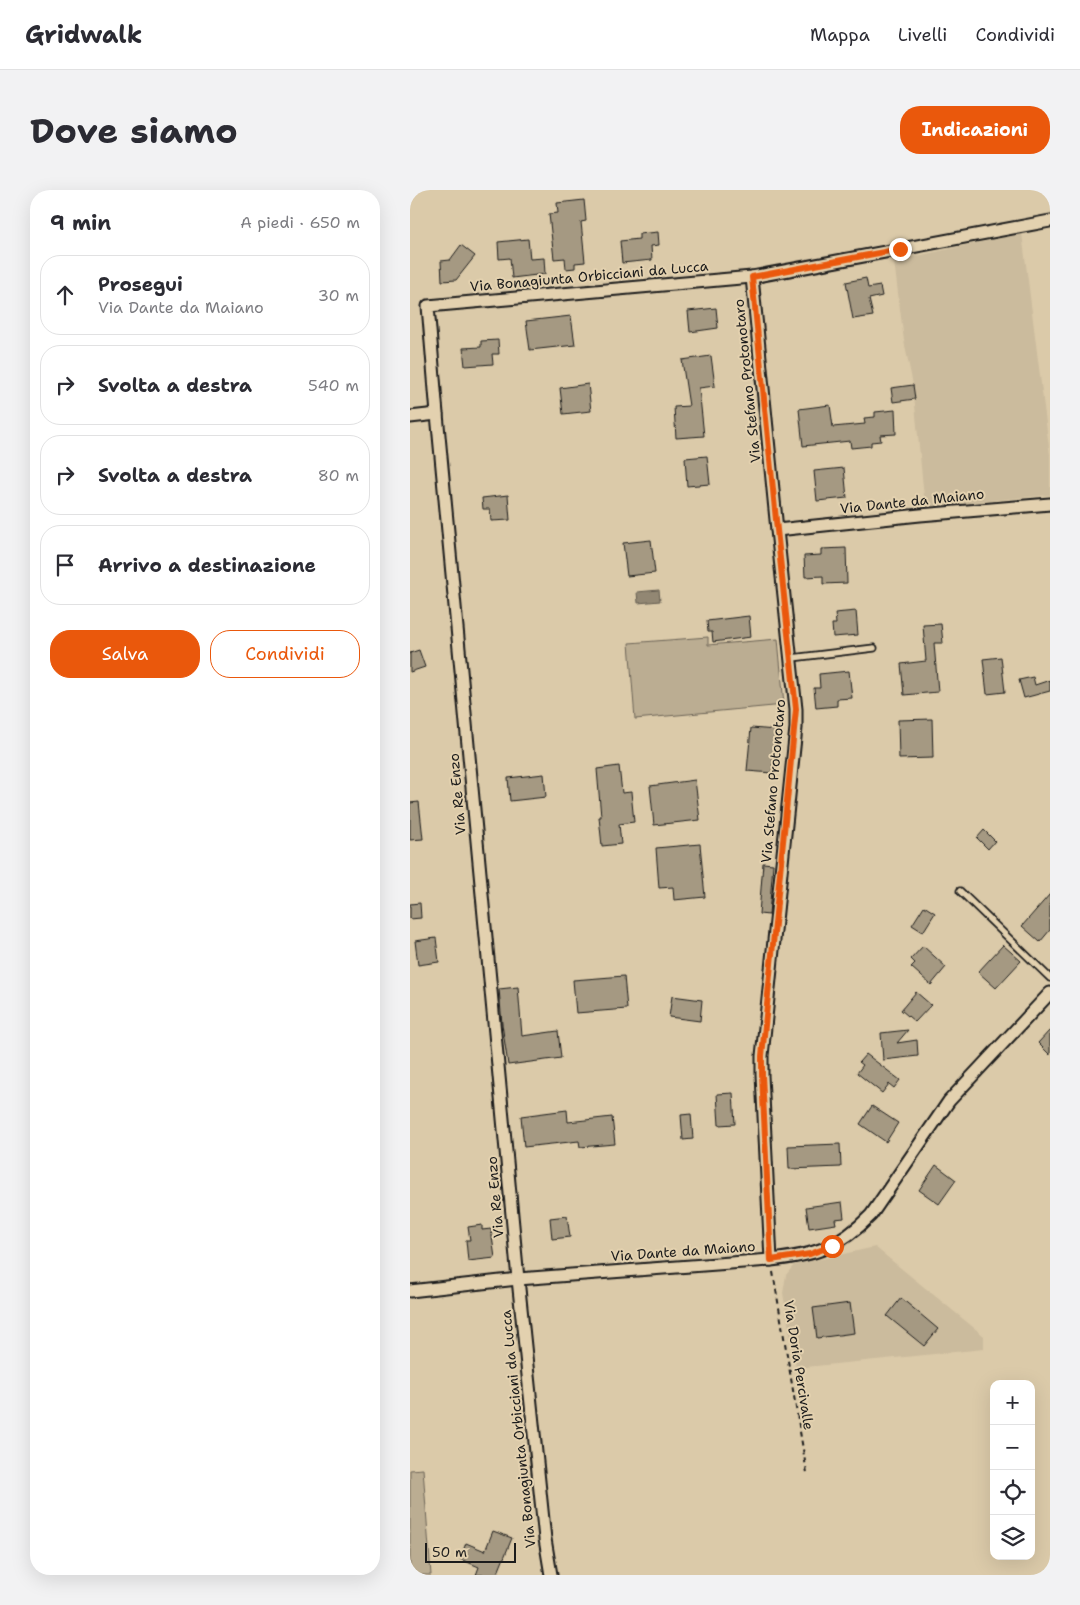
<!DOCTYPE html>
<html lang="it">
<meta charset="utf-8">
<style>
body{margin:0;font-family:"Shantell Sans",sans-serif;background:#f2f2f3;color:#2b2b33}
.controls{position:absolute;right:15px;bottom:15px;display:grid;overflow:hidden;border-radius:10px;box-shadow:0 5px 20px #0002}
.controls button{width:45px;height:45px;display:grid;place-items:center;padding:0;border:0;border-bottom:1px solid #e1e1e2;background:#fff;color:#2b2b33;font:25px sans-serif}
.scale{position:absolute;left:15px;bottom:12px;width:91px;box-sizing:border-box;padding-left:5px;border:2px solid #1c1c1c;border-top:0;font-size:14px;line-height:18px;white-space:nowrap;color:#1c1c1c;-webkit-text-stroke:4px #e3d1af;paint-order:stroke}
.stop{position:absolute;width:15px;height:15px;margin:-11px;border:4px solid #ea580c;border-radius:50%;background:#fff}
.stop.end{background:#ea580c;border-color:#fff;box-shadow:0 1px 5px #0008}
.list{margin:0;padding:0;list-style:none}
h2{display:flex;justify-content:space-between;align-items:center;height:65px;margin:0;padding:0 20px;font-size:21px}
h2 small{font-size:16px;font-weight:400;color:#7c7c81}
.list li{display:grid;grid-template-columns:32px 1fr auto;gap:15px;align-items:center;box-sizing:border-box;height:80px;margin:0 10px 10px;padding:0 10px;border:1px solid #e1e1e2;border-radius:20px}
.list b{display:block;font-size:19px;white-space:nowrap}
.list p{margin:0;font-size:16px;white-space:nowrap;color:#7c7c81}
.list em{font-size:16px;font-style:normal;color:#7c7c81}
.actions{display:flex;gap:10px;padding:15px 20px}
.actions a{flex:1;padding:11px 0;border:1px solid #ea580c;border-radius:20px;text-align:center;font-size:18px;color:#ea580c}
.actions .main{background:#ea580c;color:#fff}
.icon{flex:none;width:28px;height:28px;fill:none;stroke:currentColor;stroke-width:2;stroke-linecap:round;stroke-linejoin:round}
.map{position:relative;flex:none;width:640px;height:1385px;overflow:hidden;border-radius:20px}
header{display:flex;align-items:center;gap:30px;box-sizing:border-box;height:70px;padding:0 25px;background:#fff;border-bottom:1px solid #e1e1e2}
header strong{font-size:24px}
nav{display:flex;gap:28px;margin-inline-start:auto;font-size:18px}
.intro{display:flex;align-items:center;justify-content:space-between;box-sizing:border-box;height:120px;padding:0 30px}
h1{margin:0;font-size:35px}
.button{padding:12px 22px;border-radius:20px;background:#ea580c;color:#fff;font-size:18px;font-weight:700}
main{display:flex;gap:30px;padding:0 30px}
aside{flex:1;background:#fff;border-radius:20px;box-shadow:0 5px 20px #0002}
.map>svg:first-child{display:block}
</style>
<header>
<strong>Gridwalk</strong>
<nav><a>Mappa</a><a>Livelli</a><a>Condividi</a></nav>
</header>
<div class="intro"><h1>Dove siamo</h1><a class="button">Indicazioni</a></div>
<main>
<aside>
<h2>9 min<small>A piedi · 650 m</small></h2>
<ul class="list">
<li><svg class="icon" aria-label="ahead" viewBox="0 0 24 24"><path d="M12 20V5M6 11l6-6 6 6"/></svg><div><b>Prosegui</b><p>Via Dante da Maiano</p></div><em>30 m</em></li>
<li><svg class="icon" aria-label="right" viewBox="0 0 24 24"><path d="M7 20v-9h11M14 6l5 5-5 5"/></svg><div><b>Svolta a destra</b></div><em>540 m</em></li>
<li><svg class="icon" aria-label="right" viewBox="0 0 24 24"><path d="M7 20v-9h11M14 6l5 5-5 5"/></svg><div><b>Svolta a destra</b></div><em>80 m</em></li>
<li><svg class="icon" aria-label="arrive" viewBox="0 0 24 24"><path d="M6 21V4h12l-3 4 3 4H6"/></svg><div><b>Arrivo a destinazione</b></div></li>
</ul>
<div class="actions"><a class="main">Salva</a><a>Condividi</a></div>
</aside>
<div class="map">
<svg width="640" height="1385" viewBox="0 0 640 1385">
<rect width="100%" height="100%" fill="#dbcaa9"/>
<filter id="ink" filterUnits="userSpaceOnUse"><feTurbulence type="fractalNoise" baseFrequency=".02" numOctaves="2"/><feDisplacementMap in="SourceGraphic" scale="10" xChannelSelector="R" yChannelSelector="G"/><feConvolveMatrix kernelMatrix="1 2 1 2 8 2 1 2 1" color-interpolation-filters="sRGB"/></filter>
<g filter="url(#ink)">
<g fill="#cbbb9d">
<polygon points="612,43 640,265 640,305 515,317 503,195 494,151 484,71"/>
<polygon points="465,1057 574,1146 574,1159 386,1178 373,1103 376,1085 384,1075"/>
</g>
<g fill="#bbad92" stroke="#6c6457">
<polygon points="298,447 298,455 368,449 374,515 225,529 219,453"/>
<polygon points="13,1279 21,1385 0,1385 0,1280"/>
</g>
<polygon fill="#928773" stroke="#635c50" points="249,400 250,411 228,413 227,402"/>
<g fill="#a59982" stroke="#1c1c1c">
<polygon points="174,10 176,31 171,32 175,72 165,73 165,78 156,79 155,68 144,69 139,24 148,23 147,13"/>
<polygon points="248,42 249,55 241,56 242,70 212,73 210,51 229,49 229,44"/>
<polygon points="118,49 120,69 134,68 135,84 102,88 100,68 89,69 88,52"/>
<polygon points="51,55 65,66 46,90 32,91 31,71 40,70"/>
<polygon points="456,88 458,98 470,96 472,106 459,109 463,126 443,129 436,92"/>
<polygon points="306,118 308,138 280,142 278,121"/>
<polygon points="161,126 165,155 120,160 116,131"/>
<polygon points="88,150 89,164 82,164 83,174 55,176 53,158 71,157 71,151"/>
<polygon points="301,166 305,196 289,198 294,246 266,248 264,217 279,216 272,170"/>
<polygon points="178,194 181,221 153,224 150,198"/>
<polygon points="503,195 505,209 483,212 481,198"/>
<polygon points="420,215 423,237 455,234 454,228 465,227 465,222 485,220 486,244 470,245 471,251 461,252 461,256 441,258 440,251 393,256 389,219"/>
<polygon points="297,266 300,294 277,296 275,268"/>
<polygon points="434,278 437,308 407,311 404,281"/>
<polygon points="98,305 100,330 81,331 80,319 73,319 72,308"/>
<polygon points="241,350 245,383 217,386 213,353"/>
<polygon points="436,358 437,393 413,394 413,386 395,387 394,366 411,365 411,359"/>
<polygon points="446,421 448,445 423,447 422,434 426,434 425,423"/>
<polygon points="339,426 341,447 303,452 302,442 298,442 297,431"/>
<polygon points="531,434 533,453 524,453 528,502 494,505 491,474 516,471 513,435"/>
<polygon points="9,460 15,477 0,482 0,463"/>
<polygon points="591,467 595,502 577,504 573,469"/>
<polygon points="439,481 442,508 427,509 427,516 406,518 404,498 410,498 409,484"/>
<polygon points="623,487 625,495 640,490 640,501 614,508 609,490"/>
<polygon points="522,529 523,568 489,569 488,530"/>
<polygon points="341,538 366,540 362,583 337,581"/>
<polygon points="209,576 212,603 221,602 224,632 209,634 211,654 192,656 189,627 191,627 187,579"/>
<polygon points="134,584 136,607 100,611 98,588"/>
<polygon points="285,590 290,630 244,635 240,596"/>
<polygon points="9,612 13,649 0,650 0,613"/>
<polygon points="574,640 585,651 578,659 567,648"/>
<polygon points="290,654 295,707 264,710 263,697 249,698 246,658"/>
<polygon points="353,673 363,674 359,725 349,724"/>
<polygon points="640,704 640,740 630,752 612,736"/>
<polygon points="10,713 11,728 0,729 0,714"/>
<polygon points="514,716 525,723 513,742 502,735"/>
<polygon points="26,748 29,772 8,775 5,751"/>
<polygon points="593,755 611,771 586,798 568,782"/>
<polygon points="513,756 536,777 521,795 501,777 505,773 501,769"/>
<polygon points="214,786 217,819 166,823 163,790"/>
<polygon points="108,797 112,846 148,841 151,868 98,875 92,834 89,799"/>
<polygon points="506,802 521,815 505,832 491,820"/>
<polygon points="262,806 292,810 290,831 259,827"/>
<polygon points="498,840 487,853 507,850 508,866 473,870 471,843"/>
<polygon points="640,840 640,865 628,853"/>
<polygon points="456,864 490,890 484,898 479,894 472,903 447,883 453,875 449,872"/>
<polygon points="323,903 325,934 309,935 307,904"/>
<polygon points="462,916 488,933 476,952 450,934"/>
<polygon points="157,920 158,932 202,927 205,954 170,957 169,951 114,957 111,926"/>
<polygon points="281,924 283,949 273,950 271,925"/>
<polygon points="430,954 431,977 379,979 378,956"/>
<polygon points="526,975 546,990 529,1014 509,1000"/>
<polygon points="432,1012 434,1028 425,1029 426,1034 399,1038 396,1017"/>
<polygon points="157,1026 160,1047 142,1049 140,1028"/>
<polygon points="72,1035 72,1040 81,1039 85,1068 58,1071 56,1050 60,1050 58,1037"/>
<polygon points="491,1108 528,1139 514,1156 477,1126"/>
<polygon points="440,1113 444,1143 407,1148 403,1118"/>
<polygon points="83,1341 102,1348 87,1385 66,1385 69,1377 50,1369 56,1353 75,1361"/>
</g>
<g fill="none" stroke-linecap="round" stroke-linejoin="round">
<defs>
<g id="service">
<polyline points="382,468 464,458"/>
<polyline points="550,701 640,788"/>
</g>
<g id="minor">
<polyline points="342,87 367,340 386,519 386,538 352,866 352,885 361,1070"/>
<polyline points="0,227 27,224"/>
<polyline points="367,340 510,325 640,314"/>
<path d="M 0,1101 L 108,1089 L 361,1070 C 405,1065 429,1058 461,1025 L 539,911 L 640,803"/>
<polyline points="141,1385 135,1349 108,1089 27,224 18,116 342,87 640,31"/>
</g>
</defs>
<use href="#service" stroke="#1c1c1c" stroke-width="9"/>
<use href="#minor" stroke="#1c1c1c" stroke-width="15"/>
<polyline stroke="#1c1c1c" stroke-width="2" stroke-dasharray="5 4" stroke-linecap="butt" points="363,1082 397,1283"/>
<use href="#service" stroke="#e3d1af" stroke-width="5.5"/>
<use href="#minor" stroke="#e3d1af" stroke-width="11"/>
</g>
</g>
<g fill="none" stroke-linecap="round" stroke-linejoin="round" filter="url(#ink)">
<polyline stroke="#ea580c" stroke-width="6" points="422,1056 400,1064 361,1070 352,885 352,866 386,519 367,340 342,87 490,59"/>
</g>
<g text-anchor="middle" stroke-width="4" stroke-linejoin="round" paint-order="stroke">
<g font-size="14" fill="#1c1c1c" stroke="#e3d1af">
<text transform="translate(179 86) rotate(-5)" y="5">Via Bonagiunta Orbicciani da Lucca</text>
<text transform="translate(337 191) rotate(-96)" y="5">Via Stefano Protonotaro</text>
<text transform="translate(502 311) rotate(-6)" y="5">Via Dante da Maiano</text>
<text transform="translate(363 591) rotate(-85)" y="5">Via Stefano Protonotaro</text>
<text transform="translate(47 604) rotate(-95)" y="5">Via Re Enzo</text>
<text transform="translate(85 1007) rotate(-95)" y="5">Via Re Enzo</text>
<text transform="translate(273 1061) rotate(-4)" y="5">Via Dante da Maiano</text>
<text transform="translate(389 1175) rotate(81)" y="5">Via Doria Percivalle</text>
<text transform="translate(108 1239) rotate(-96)" y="5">Via Bonagiunta Orbicciani da Lucca</text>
</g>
</g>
</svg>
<div class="controls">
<button>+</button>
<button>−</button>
<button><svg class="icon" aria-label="locate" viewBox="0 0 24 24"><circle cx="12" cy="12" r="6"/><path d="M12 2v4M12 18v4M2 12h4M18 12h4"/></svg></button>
<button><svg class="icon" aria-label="layers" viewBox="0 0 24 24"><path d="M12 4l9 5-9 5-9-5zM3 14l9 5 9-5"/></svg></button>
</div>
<div class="scale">50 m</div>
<div class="stop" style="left:422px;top:1056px"></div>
<div class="stop end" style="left:490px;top:59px"></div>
</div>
</main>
